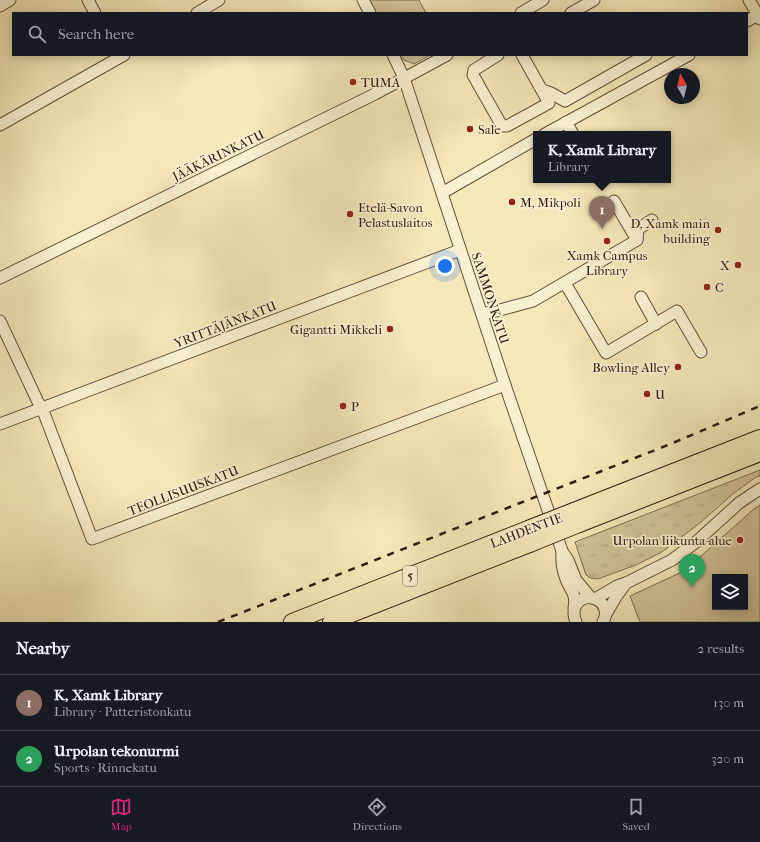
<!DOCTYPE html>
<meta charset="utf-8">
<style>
body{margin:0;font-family:"IM FELL French Canon",serif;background:#20242c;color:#f1f3f6}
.controls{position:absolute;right:12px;bottom:12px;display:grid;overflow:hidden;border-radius:0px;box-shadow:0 2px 10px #0003}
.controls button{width:36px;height:36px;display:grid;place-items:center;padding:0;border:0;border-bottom:1px solid #363941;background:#171b24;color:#f1f3f6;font:20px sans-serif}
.compass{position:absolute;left:664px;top:68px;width:36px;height:36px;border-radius:50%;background:#171b24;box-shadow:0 2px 10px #0003;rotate:352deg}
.you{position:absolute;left:445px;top:266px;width:14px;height:14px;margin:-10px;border:3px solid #fff;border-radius:50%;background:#1a73e8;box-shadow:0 0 0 6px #1a73e833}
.badge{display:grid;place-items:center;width:26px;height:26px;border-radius:50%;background:#db2777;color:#fff;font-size:13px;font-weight:700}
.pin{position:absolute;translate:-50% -33px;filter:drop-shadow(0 1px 2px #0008)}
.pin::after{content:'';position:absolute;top:21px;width:14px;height:12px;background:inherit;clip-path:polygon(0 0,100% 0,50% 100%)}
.popup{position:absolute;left:533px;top:131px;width:138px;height:52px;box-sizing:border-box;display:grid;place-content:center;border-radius:0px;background:#171b24;filter:drop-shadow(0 1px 3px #0005);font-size:13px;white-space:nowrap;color:#9ea1a6}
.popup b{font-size:15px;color:#f1f3f6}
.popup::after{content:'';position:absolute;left:50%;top:100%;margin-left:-8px;border:8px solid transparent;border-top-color:#171b24}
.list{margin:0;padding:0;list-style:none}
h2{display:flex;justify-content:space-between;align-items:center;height:52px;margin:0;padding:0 16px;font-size:17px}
h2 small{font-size:13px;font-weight:400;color:#9ea1a6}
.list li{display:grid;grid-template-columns:26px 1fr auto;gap:12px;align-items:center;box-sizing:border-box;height:56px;padding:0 16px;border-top:1px solid #363941}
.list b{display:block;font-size:15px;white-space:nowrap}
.list p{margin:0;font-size:13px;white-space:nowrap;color:#9ea1a6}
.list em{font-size:13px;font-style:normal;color:#9ea1a6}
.icon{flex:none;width:22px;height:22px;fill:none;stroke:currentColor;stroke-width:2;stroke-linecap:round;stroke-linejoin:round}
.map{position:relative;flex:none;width:760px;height:622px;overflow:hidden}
.search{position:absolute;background:#171b24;box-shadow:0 2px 10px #0003;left:12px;right:12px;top:12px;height:44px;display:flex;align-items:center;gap:10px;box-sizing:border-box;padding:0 14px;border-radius:0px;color:#9ea1a6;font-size:15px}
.sheet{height:164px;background:#171b24}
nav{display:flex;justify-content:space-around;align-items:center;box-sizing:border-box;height:56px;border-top:1px solid #363941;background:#171b24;font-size:11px;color:#9ea1a6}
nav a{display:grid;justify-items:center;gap:2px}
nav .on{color:#db2777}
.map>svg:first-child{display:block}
</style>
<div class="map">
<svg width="760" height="622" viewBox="0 0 760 622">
<defs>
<pattern id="grass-tufts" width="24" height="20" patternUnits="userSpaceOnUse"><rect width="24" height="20" fill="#d4c59b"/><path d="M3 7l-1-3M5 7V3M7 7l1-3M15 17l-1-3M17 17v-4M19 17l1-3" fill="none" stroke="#b6a984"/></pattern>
</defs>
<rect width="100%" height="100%" fill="#f5e8b8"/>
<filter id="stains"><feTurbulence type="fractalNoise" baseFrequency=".005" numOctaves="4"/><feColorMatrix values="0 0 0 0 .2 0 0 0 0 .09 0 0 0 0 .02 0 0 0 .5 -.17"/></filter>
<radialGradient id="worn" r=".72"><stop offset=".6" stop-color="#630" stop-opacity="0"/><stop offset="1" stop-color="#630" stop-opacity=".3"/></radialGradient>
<polygon fill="url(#grass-tufts)" stroke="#826f55" points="760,470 760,476 756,477 734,493 701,522 662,552 636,565 598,579 590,578 586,575 575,542"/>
<g fill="#d4c59b" stroke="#826f55" fill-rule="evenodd">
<polygon points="369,0 419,0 426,13 376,13"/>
<polygon points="401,55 430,55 414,64 404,60"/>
<path d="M 760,505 L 760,622 L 640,622 L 630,596 L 684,571 L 754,509 ZM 715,577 L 745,577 L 745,607 L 715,607 Z"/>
</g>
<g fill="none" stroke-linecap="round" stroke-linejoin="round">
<defs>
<g id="minor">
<polyline points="88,0 95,13"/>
<polyline points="363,0 370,13"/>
<polyline points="749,0 760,19"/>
<polyline points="0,6 10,0"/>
<polyline points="197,13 219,0"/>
<polyline points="521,13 543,0"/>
<polyline points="571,13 594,0"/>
<polyline points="747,21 758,15"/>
<polyline points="393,55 404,78 505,385 562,551 568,560 576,580 591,598"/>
<polyline points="498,55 474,70 473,75 502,126 507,126 549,103 522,55"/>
<polyline points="542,90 551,93 565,101 646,55"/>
<polyline points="566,122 573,134"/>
<polyline points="0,125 124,55"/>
<polyline points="545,134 689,55"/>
<polyline points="442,193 536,139"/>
<polyline points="614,201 637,240"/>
<polyline points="0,278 375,94 447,55"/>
<polyline points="565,283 606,353 677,311 701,352"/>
<polyline points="641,297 656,324"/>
<polyline points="482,314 496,311 533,301 637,240 638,229 652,220"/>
<polyline points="0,321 38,402 42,408 92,539 505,385"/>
<polyline points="0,424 460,250"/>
<path d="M 562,551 C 561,562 562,569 566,579 C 571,592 577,594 574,608"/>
<polyline points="595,599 617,586 626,583 672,560 696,542 739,503 760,489"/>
<polyline points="606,614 616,597 626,583"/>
<path d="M 576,622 C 574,617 573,612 575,607 C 585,587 614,602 603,622"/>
</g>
<g id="highway">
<polyline points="574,511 760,438"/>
<polyline points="579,524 760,453"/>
<polyline points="292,622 528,529"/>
<polyline points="331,622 532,543"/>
</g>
</defs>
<use href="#minor" stroke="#624d39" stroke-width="13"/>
<use href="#highway" stroke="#31190f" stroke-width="18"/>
<use href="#minor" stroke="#f8f0d1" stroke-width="11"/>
<use href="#highway" stroke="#f5e8b8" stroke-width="16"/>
<polyline stroke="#31190f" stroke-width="2.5" stroke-dasharray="7 7" stroke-linecap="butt" points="218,622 520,503 668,445 760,406"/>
<defs>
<g id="highway-bridge">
<polyline points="528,529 574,511"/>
<polyline points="532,543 579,524"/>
</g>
</defs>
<use href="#highway-bridge" stroke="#31190f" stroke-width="18" stroke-linecap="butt"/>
<use href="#highway-bridge" stroke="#f5e8b8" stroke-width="16"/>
</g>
<g fill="#8f2418" stroke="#f8f0d1" stroke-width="1.5">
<circle cx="353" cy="82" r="4"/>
<circle cx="470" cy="129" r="4"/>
<circle cx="512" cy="202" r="4"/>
<circle cx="350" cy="214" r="4"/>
<circle cx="718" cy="230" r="4"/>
<circle cx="607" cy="241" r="4"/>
<circle cx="738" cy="265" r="4"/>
<circle cx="707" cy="287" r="4"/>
<circle cx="390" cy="329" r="4"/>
<circle cx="678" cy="367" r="4"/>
<circle cx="647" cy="394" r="4"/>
<circle cx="343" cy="406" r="4"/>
<circle cx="740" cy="540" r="4"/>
</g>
<g text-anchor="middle" stroke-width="3.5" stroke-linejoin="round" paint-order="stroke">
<rect fill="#f8f0d1" stroke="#6d5a49" stroke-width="1" x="403" y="566" width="14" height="20" rx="3"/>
<g font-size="12" font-weight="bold" fill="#31190f">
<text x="410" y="580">5</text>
</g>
<g font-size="13" fill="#31190f" stroke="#f8f0d1" text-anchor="start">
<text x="361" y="87">TUMA</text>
<text x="478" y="134">Sale</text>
<text x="520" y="207">M, Mikpoli</text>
<text x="358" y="212">Etelä-Savon<tspan x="358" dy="15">Pelastuslaitos</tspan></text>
<text x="710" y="228" text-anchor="end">D, Xamk main<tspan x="710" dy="15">building</tspan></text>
<text x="607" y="260" text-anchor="middle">Xamk Campus<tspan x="607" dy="15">Library</tspan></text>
<text x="730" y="270" text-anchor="end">X</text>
<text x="715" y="292">C</text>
<text x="382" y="334" text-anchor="end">Gigantti Mikkeli</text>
<text x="670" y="372" text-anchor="end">Bowling Alley</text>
<text x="655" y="399">U</text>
<text x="351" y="411">P</text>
<text x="732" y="545" text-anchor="end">Urpolan liikunta-alue</text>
</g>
<g font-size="13" fill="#31190f" stroke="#f8f0d1">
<text transform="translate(218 155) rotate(-26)" y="5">JÄÄKÄRINKATU</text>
<text transform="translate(491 298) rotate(72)" y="5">SAMMONKATU</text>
<text transform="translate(225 324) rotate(-21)" y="5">YRITTÄJÄNKATU</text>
<text transform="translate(183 490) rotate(-21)" y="5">TEOLLISUUSKATU</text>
<text transform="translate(526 530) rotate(-21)" y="5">LAHDENTIE</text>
</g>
</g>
<rect width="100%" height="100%" filter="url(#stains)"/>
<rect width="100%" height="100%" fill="url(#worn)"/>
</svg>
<div class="controls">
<button><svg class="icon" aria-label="layers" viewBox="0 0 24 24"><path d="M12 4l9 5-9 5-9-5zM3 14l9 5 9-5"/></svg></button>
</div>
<svg class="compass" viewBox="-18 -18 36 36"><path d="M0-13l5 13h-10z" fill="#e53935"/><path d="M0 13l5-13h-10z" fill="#9ea1a6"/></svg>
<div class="you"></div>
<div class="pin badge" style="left:602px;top:229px;background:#8d6e63">1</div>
<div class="popup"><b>K, Xamk Library</b>Library</div>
<div class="pin badge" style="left:692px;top:587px;background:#2e9e5b">2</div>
<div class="search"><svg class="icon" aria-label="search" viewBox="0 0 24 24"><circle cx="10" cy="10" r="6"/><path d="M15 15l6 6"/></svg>Search here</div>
</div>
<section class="sheet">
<h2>Nearby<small>2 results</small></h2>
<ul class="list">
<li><span class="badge" style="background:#8d6e63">1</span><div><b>K, Xamk Library</b><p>Library · Patteristonkatu</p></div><em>130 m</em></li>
<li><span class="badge" style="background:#2e9e5b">2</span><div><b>Urpolan tekonurmi</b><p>Sports · Rinnekatu</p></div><em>320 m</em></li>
</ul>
</section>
<nav>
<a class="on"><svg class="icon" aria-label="map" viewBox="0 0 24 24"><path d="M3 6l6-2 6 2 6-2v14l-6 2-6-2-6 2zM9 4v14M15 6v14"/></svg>Map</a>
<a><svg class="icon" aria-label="directions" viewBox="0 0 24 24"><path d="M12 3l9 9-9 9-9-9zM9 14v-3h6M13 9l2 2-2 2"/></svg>Directions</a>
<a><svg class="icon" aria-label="saved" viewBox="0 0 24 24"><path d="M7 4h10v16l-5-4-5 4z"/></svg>Saved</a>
</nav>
